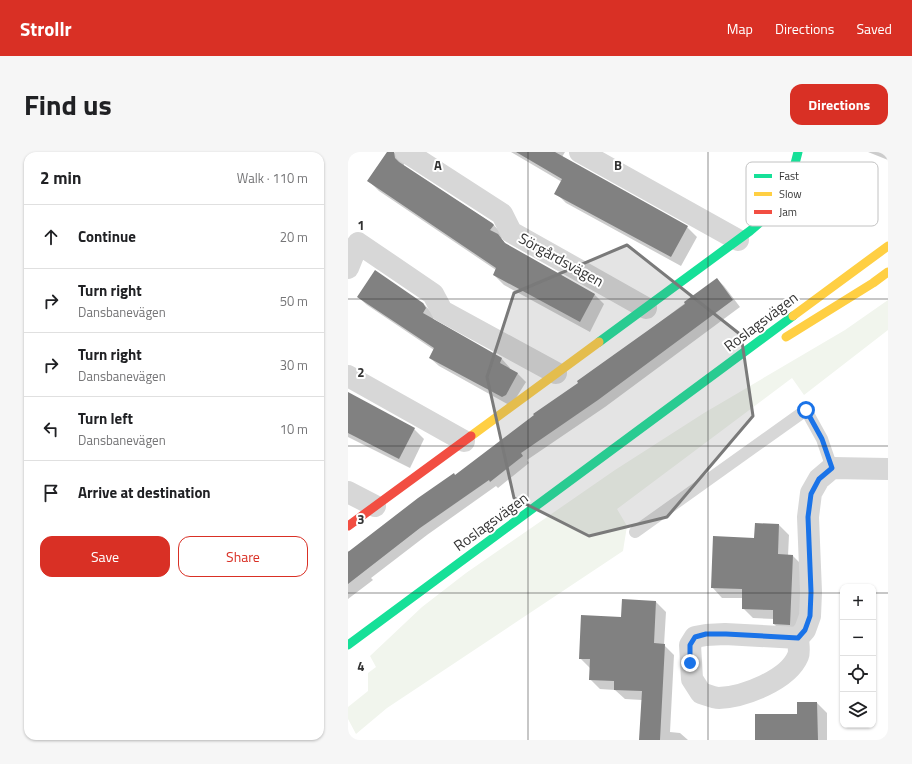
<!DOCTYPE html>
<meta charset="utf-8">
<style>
body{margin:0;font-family:"Titillium Web",sans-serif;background:#f6f6f6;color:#202124}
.controls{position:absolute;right:12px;bottom:12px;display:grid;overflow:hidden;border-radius:8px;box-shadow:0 1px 3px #0004}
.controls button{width:36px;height:36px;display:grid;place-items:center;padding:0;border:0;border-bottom:1px solid #e0e0e0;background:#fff;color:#202124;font:20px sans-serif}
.stop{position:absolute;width:12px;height:12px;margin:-9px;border:3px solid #1a73e8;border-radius:50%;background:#fff}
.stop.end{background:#1a73e8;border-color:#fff;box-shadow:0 1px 4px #0008}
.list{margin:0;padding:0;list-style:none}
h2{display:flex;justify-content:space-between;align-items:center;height:52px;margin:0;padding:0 16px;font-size:17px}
h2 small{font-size:13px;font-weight:400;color:#757577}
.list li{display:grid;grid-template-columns:26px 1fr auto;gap:12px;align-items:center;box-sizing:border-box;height:64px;padding:0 16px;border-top:1px solid #e0e0e0}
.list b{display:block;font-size:15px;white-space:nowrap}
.list p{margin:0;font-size:13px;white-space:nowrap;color:#757577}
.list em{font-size:13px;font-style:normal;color:#757577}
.actions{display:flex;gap:8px;padding:12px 16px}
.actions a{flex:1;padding:9px 0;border:1px solid #d93025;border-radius:12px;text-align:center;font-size:14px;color:#d93025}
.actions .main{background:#d93025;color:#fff}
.icon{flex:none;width:22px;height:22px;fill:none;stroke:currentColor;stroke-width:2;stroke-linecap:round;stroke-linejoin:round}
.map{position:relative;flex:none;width:540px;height:588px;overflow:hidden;border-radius:12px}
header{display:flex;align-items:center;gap:24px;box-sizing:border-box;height:56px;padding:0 20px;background:#d93025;color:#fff}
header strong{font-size:19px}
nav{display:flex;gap:22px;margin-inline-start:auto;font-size:14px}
.intro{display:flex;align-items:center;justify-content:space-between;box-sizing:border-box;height:96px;padding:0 24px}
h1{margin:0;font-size:28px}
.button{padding:10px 18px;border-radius:12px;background:#d93025;color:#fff;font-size:14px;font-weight:700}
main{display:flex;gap:24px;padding:0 24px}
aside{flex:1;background:#fff;border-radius:12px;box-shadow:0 1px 3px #0004}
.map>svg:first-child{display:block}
</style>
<header>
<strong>Strollr</strong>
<nav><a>Map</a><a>Directions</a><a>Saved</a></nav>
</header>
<div class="intro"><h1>Find us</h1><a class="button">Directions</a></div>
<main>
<aside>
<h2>2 min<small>Walk · 110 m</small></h2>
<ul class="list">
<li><svg class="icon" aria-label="ahead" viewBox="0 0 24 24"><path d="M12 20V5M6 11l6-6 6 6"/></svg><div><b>Continue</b></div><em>20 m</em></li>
<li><svg class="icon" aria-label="right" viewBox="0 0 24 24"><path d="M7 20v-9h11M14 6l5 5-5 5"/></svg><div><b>Turn right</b><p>Dansbanevägen</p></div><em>50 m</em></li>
<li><svg class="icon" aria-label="right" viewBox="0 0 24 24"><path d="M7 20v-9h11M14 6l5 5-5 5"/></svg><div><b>Turn right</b><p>Dansbanevägen</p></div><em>30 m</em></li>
<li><svg class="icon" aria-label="left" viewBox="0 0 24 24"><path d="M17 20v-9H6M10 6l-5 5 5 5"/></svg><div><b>Turn left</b><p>Dansbanevägen</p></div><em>10 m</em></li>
<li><svg class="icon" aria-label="arrive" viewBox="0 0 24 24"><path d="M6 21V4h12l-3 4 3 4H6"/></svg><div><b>Arrive at destination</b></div></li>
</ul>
<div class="actions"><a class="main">Save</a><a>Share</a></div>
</aside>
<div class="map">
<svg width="540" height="588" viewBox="0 0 540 588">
<rect width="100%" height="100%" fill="#fff"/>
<polygon fill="#f1f5ed" points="540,148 540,178 456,243 444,226 269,357 279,374 275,399 39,556 8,582 0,567 0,555 20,539 20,521 28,515 22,504 74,455 118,421 267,318 356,261 497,178"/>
<g fill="#0003">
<polygon points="40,0 46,0 56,9 56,15 144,71 154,82 155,84 153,87 160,94 246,142 256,152 242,180 156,133 146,123 148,118 31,39 21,29"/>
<polygon points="163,0 217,0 214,5 339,75 349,85 333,114 218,51 208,41 214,30"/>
<polygon points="520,0 540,0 540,8"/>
<polygon points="369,127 376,134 392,155 257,255 179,308 181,311 150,336 148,334 79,383 23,426 25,428 0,447 0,399 2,400 108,324"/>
<polygon points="10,145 75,151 84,161 86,165 85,168 154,207 162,216 161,217 169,221 178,230 163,254 91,214 82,206 86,198 19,153"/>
<polygon points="0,241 66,277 76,287 62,316 0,285"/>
<polygon points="431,373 441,383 440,404 445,404 455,414 452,483 436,482 426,472 426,467 405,466 395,456 395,446 374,446 364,435 407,387"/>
<polygon points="308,450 318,460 316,493 326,503 322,580 332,581 340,588 292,588 294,548 277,547 267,538 252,537 242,527 242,516 232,506 274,466"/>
<polygon points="469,551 479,561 479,588 408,588"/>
</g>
<g fill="#818181">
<polygon points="39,0 46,0 47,6 51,10 144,71 146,73 142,78 150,82 157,91 247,142 232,170 145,123 148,116 19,29"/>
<polygon points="168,0 207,0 340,74 323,105 206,42 214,27"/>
<polygon points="27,118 75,151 78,156 75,161 154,206 152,211 170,221 158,243 154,245 81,206 86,196 9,145"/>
<polygon points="369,126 385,148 250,248 173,301 175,304 142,330 141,328 72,376 0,432 0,400 70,346 106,321 107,323 186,263 185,262 230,231 229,229 337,152 336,150"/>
<polygon points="0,240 67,276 51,307 0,281"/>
<polygon points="407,371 431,372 430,402 445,403 442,473 425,472 425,458 394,457 394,437 363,436 365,384 406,386"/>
<polygon points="274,447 308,449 306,491 317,492 312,588 291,588 294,539 266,538 266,529 241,528 242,507 231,507 233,463 273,465"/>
<polygon points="449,550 469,550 470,588 407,588 407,562 449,562"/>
</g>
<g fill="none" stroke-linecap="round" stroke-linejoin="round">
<polyline stroke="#d7d7d7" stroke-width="12" points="287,380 458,258 474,287 484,316"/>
<g stroke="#d7d7d7" stroke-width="22">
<polyline points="58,0 154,62 163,80 298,156"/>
<polyline points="232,0 390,88"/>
<polyline points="0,116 10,91 85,142 94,159 208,221"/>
<polyline points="0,224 116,289"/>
<polyline points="0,340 27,354"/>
<path d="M 450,486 C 450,491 452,499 450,504 C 440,528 396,545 371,546 C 366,546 359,543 353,541 L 344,527 L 342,493 L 347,485 L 358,483 L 377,482 L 450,486 L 457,478 L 462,464 L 463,440 L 460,365 L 463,341 L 471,327 L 484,316 L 540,317"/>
</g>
<g stroke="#16e098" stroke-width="9">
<path d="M 251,190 L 402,79 C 414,69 426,58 435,45 C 443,31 446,15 450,0"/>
<polyline points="0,493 445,164"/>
</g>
<g stroke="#ffcf43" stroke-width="9">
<polyline points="445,164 540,94"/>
<polyline points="438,185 525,131 540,120"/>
<polyline points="123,284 251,190"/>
</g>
<polyline stroke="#f24e42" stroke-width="9" points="0,374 123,284"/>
</g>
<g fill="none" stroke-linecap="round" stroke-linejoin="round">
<polyline stroke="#1a73e8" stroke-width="5" points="342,511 342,493 347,485 358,482 378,482 450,486 457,478 462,464 463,440 460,365 463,342 471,327 484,316 474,287 458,258"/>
</g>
<path fill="#7a7a7a" fill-opacity="0.2" stroke="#7a7a7a" stroke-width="3" stroke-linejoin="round" d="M 279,93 L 393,183 L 405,264 L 319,365 L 241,384 L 166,346 L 139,225 L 166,141 Z"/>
<path fill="none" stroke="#333" stroke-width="1" stroke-opacity="0.55" d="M 180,0 L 180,588M 360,0 L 360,588M 0,147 L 540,147M 0,294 L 540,294M 0,441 L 495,441M 525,441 L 540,441"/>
<g text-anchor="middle" stroke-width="4" stroke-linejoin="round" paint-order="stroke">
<g font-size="15" fill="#333" stroke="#fff">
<text transform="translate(213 108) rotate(29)" y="5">Sörgårdsvägen</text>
<text transform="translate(413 170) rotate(-37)" y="5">Roslagsvägen</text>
<text transform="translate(143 370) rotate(-36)" y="5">Roslagsvägen</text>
</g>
</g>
<rect x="398" y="10" width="132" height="64" rx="6" fill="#fff" stroke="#c2c2c2" stroke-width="1"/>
<rect x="406" y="22" width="18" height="4" fill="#16e098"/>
<rect x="406" y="40" width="18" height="4" fill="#ffcf43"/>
<rect x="406" y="58" width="18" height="4" fill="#f24e42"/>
<g font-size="11" fill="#333">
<text x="431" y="28">Fast</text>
<text x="431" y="46">Slow</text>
<text x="431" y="64">Jam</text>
</g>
<g font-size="13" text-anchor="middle" font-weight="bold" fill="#333" stroke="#fff" stroke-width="4" stroke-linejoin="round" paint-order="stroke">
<text x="90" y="18">A</text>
<text x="270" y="18">B</text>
<text x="13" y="78">1</text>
<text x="13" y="225">2</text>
<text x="13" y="372">3</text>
<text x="13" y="519">4</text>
</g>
</svg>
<div class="controls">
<button>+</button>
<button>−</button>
<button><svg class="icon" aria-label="locate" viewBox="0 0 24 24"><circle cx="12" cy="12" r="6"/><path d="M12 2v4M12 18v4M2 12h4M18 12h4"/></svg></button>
<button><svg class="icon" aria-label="layers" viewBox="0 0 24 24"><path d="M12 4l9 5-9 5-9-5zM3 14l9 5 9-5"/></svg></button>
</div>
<div class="stop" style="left:458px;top:258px"></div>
<div class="stop end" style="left:342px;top:511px"></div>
</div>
</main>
